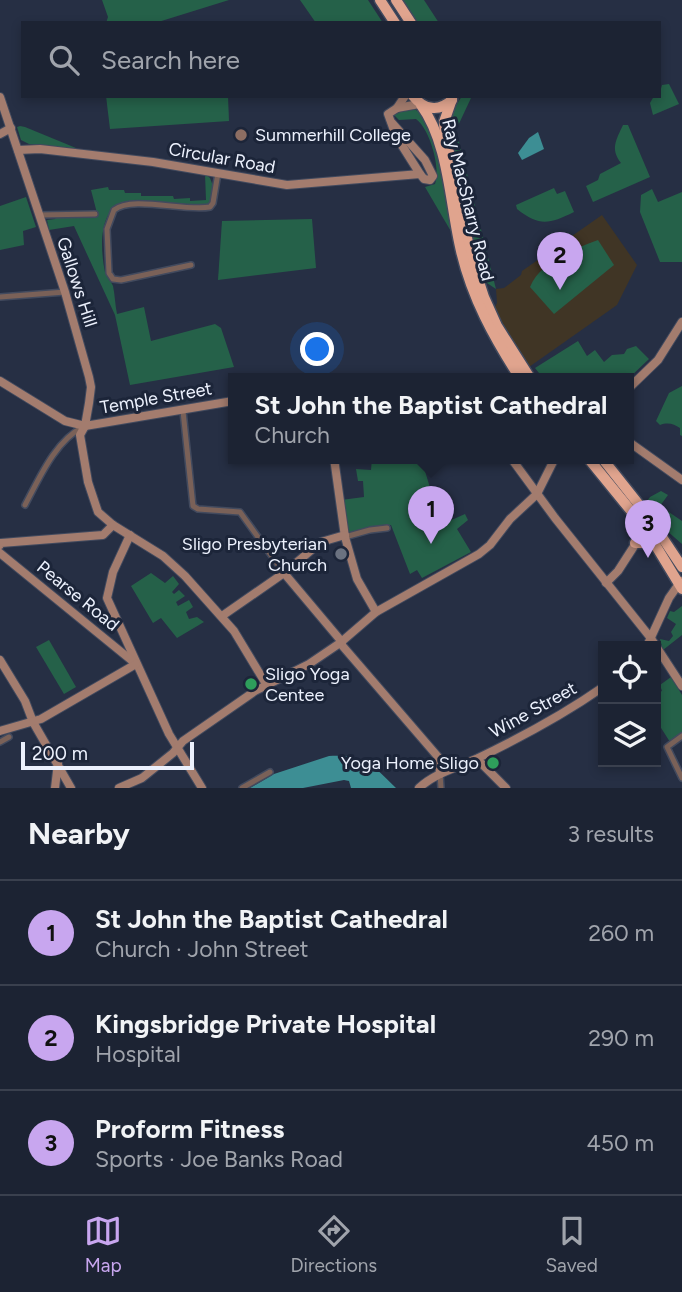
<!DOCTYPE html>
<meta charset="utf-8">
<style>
body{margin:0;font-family:Figtree,sans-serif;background:#252b3b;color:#f1f3f6}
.controls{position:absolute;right:21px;bottom:21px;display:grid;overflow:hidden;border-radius:0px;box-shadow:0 4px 10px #0003}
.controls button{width:63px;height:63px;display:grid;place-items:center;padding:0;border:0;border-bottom:2px solid #3a404e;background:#1c2333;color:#f1f3f6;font:35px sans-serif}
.scale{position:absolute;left:21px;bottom:18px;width:173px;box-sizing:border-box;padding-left:7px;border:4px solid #ecf1fd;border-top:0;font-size:19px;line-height:24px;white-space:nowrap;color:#ecf1fd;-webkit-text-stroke:5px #1c2539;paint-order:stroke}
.you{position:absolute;left:318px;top:350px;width:24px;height:24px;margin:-18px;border:5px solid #fff;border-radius:50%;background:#1a73e8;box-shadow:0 0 0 10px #1a73e833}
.badge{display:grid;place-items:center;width:46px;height:46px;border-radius:50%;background:#c8a6ef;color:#111;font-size:23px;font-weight:700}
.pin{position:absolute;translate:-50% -58px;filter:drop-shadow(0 2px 4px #0008)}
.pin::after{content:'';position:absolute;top:37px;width:24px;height:21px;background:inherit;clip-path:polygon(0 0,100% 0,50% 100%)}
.popup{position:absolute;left:228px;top:373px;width:406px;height:91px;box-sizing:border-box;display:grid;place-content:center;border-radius:0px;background:#1c2333;filter:drop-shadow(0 2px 5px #0005);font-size:23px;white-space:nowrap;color:#a0a4ac}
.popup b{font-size:26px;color:#f1f3f6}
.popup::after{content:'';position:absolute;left:50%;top:100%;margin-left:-14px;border:14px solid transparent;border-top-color:#1c2333}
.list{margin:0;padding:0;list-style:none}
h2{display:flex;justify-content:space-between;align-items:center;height:91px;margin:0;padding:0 28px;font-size:30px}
h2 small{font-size:23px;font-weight:400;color:#a0a4ac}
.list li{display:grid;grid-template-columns:46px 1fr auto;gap:21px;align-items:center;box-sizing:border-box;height:105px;padding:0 28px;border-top:2px solid #3a404e}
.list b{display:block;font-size:26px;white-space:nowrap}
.list p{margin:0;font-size:23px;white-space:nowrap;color:#a0a4ac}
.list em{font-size:23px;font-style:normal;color:#a0a4ac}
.icon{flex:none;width:38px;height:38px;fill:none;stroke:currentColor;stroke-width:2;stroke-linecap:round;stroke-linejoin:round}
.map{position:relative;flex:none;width:682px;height:788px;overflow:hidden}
.search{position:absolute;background:#1c2333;box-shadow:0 4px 10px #0003;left:21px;right:21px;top:21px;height:77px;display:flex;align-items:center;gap:18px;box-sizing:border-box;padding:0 24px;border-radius:0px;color:#a0a4ac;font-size:26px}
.sheet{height:406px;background:#1c2333}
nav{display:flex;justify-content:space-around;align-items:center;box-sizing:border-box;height:98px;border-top:2px solid #3a404e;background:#1c2333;font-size:19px;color:#a0a4ac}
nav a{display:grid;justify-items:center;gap:4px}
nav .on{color:#c8a6ef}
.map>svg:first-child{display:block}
</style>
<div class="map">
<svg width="682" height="788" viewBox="0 0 682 788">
<rect width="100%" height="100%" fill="#262f44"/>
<polygon fill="#403525" points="602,215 637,265 617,305 529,367 494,309 497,303 496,289 504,288 521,275 522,271"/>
<g fill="#256149">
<polygon points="102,0 229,0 155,23 106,23 108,17"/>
<polygon points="300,0 368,0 383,23 316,23"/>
<polygon points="403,0 424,0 439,23 418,23"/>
<polygon points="669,84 679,104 653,115 650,103 654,96 659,96 662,85"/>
<polygon points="106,96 228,96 229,121 110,129"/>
<polygon points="462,96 471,96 471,98 456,130 496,289 487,283 477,269 447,134 450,115"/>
<path d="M 406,109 C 412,109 416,109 421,113 C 441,133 450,211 456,240 L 425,187 L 435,184 C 441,169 430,129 416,119 L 399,120 L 394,115 Z"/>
<path d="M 623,125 L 628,125 L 650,177 L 593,202 L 586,186 L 598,180 L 600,174 L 621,163 C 610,149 616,140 623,125 Z"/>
<polygon points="20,126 25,127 76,148 73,150 29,144 21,140 17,127"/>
<path d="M 205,174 L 210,178 L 213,186 L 211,201 L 207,205 L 128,201 C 98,206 100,248 105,272 C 107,278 111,281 113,286 C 115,295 115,305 117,314 L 144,307 L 151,341 L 215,324 L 221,328 L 234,367 L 130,385 L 115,315 L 74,226 L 49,230 L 47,220 L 55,219 L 56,217 L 98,217 L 91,190 L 108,187 L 109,190 L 124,190 L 125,193 L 141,193 L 141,196 L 173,196 L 174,199 L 190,198 L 190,201 L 206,200 Z"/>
<path d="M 554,188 L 557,194 L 565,191 L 574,212 C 549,224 540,227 517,209 L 516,205 Z"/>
<polygon points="652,189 658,202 682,192 682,262 660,262 640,212 641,195"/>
<polygon points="26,197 36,227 23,231 24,245 0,250 0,206"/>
<polygon points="312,219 316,268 218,280 222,221"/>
<path d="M 598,240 L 614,265 L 554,314 L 530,287 C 540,262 574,249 598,240 Z"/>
<polygon points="578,341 587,356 595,350 604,362 612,355 624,354 627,349 636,346 649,359 629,378 543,378 535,368"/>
<path d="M 682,386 L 682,436 L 680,435 L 680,428 C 674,424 668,422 660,425 L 656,421 L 669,393 Z"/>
<polygon points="372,458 421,458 435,504 439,503 447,522 465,514 468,520 457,529 471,552 422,578 417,570 410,574 391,525 377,526 348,534 341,500 364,497 363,481 358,481 356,469 371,470"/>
<polygon points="661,491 668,495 660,506 682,521 682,544 666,530 645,504 650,497"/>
<polygon points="151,573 165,583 173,576 179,584 172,592 174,594 179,590 185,596 176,602 178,606 189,600 193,607 186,612 189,619 197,617 204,622 177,638 161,618 153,623 131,586"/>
<polygon points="682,606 682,635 663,650 660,639 669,641 673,636 671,632 676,624 667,618 670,611 674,612"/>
<polygon points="49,640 76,687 64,694 36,647"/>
<polygon points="671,677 682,695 682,734 670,742 656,720 656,694 662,691 660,685"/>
</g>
<g fill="#3d8e94">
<polygon points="538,132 544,149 522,160 518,153 529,138"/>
<path d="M 329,756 C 363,754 373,765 396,788 L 351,788 L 349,781 L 344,780 L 303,788 L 250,788 L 274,774 Z"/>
</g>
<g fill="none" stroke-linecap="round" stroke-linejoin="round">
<defs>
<g id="street">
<polyline points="39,215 95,214"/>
<path d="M 191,265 L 121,280 L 113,279 L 109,273 L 107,229 L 114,210 C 132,195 185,212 210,207 L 213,203 L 218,173"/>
<polyline points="0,297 65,292"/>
<polyline points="183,411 193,506 198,509 240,512 284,573"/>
<path d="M 25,505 C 39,479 55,441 83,427"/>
<polyline points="345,537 370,530 387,528"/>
<polyline points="682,736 667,747 682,778"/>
<polyline points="0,742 9,737"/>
<polyline points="440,774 441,788"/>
<polyline points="242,788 270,772"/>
</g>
<g id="secondary">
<polyline points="0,97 65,292 89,377 91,387 89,403 85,426 80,435 88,482 98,512 113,525 163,556 185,576 234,631 266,684"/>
<polyline points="419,104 397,108 388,114 396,136 420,174"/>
<polyline points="397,108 405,96"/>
<polyline points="0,134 11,128"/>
<polyline points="18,150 40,149 153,162 287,185 420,174 424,179 430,180 433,176 425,160 392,123"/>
<polyline points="0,381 65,421 85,426 233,401"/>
<polyline points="629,388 658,360 682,322"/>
<polyline points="629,442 682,480"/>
<polyline points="334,458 345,537 357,579 376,612"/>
<polyline points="511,458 555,518 650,637 682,686"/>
<polyline points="130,535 113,572 107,598 169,734 202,788"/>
<polyline points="0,545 1,543 103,535 113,525"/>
<polyline points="0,553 136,664"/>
<polyline points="284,573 342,642"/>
<polyline points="606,583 618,571 647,526"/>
<polyline points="222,616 284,573 321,542 345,535"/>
<polyline points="340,643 439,758 440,774"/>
<polyline points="647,646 669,598 681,581"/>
<polyline points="0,660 25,701 33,722 71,788"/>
<polyline points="0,731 41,719 136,664"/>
<polyline points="477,759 506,788"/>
<polyline points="55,788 58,763"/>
<polyline points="119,788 142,778 173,753 183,741 255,691 309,664 340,643 376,612 479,554 490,545 510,519 537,494 555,458"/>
<path d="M 419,788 C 435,773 456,768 476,759 C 520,738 563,715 603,687"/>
</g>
<g id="highway">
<polyline points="380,0 395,23"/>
<polyline points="396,0 411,23"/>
<path d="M 413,96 C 424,110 439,112 452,100"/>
<polyline points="452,99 444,122 445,137 457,183 470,254 484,297 497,326 530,378"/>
<path d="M 421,105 C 449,143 450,206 461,251 C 472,298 494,338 520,378"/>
<polyline points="588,458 645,528 682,589"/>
<polyline points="602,458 648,516 682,567"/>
<polyline points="635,543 655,543"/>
</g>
</defs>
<use href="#street" stroke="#424a5e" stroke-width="8"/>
<use href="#secondary" stroke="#424a5e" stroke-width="10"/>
<use href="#highway" stroke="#424a5e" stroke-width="13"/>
<use href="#street" stroke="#7a6158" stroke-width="5"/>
<use href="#secondary" stroke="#a37c6e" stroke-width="8"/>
<use href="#highway" stroke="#e0a48e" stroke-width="10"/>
</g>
<circle fill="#8d6e63" stroke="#1c2539" stroke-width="2.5" cx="241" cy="135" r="7"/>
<circle fill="#6b7280" stroke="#1c2539" stroke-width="2.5" cx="341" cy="554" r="7"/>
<g fill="#2e9e5b" stroke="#1c2539" stroke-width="2.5">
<circle cx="251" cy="684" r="7"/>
<circle cx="493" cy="763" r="7"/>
</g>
<g text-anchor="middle" stroke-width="6" stroke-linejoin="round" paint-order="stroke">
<g font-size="18" fill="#ecf1fd" stroke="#1c2539" text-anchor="start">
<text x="255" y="141">Summerhill College</text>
<text x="327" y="550" text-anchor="end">Sligo Presbyterian<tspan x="327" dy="21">Church</tspan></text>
<text x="265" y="680">Sligo Yoga<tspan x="265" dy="21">Centee</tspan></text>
<text x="479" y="769" text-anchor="end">Yoga Home Sligo</text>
</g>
<g font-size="18" fill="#ecf1fd" stroke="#1c2539">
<text transform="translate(222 158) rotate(10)" y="6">Circular Road</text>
<text transform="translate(468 200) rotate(76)" y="6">Ray MacSharry Road</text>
<text transform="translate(77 282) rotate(72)" y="6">Gallows Hill</text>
<text transform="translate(156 398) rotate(-10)" y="6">Temple Street</text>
<text transform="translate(78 596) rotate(39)" y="6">Pearse Road</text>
<text transform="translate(533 710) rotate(-29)" y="6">Wine Street</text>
</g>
</g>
</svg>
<div class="controls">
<button><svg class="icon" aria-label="locate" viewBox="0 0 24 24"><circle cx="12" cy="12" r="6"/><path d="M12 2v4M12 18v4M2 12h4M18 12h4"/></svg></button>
<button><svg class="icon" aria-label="layers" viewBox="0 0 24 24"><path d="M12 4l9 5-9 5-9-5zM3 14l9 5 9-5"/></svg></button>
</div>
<div class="scale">200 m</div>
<div class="you"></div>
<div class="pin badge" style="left:431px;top:544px">1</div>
<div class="popup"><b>St John the Baptist Cathedral</b>Church</div>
<div class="pin badge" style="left:560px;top:290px">2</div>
<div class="pin badge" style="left:648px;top:558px">3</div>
<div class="search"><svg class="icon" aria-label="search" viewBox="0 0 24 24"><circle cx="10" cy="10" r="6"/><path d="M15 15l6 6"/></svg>Search here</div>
</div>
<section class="sheet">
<h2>Nearby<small>3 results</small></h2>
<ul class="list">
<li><span class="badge">1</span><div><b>St John the Baptist Cathedral</b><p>Church · John Street</p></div><em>260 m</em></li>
<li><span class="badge">2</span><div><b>Kingsbridge Private Hospital</b><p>Hospital</p></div><em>290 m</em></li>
<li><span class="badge">3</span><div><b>Proform Fitness</b><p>Sports · Joe Banks Road</p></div><em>450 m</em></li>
</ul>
</section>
<nav>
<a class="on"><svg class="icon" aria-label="map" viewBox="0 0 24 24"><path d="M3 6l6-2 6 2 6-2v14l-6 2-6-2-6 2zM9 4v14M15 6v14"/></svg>Map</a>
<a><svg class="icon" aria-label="directions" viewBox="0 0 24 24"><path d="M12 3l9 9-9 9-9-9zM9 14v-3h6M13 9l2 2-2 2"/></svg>Directions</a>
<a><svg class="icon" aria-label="saved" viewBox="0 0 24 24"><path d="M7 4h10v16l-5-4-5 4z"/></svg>Saved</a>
</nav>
